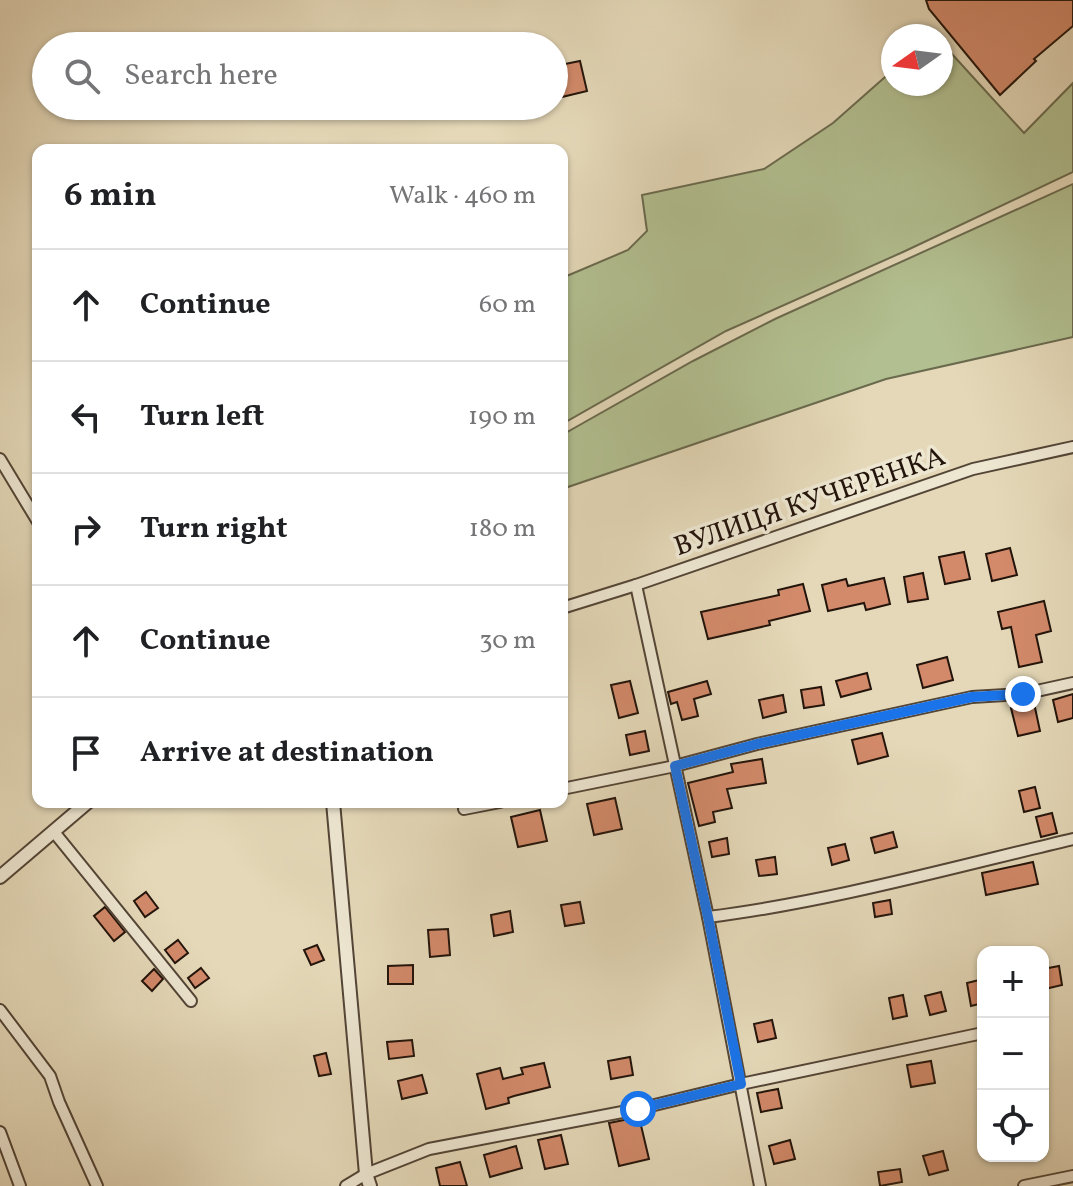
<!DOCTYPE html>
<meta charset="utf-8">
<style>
body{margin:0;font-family:Vollkorn,serif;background:#f6f6f6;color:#202124}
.controls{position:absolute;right:24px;bottom:24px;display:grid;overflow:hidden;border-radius:16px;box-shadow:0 2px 6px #0004}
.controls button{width:72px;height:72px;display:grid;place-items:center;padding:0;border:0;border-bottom:2px solid #e0e0e0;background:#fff;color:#202124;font:40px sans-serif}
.compass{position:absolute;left:881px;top:24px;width:72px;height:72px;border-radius:50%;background:#fff;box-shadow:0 2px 6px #0004;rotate:256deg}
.stop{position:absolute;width:24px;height:24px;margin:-18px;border:6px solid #1a73e8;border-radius:50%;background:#fff}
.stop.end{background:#1a73e8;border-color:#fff;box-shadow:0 2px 8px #0008}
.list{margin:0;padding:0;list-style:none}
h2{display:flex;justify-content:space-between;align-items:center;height:104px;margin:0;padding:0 32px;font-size:34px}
h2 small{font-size:26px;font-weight:400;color:#757577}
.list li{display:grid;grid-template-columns:52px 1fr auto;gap:24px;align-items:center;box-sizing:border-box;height:112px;padding:0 32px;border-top:2px solid #e0e0e0}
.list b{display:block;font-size:30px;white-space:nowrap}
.list em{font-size:26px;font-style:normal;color:#757577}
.icon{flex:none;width:44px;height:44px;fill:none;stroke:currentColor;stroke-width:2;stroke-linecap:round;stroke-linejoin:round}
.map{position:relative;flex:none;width:1073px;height:1186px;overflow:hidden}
.search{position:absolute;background:#fff;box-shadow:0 2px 6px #0004;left:32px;top:32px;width:536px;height:88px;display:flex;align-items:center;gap:20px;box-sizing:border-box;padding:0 28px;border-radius:44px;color:#757577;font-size:30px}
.panel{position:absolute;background:#fff;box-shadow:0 2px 6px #0004;left:32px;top:144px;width:536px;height:664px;border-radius:16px}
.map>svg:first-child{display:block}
</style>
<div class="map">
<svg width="1073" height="1186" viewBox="0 0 1073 1186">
<rect width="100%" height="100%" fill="#e4d8b8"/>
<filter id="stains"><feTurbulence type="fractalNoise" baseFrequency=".0025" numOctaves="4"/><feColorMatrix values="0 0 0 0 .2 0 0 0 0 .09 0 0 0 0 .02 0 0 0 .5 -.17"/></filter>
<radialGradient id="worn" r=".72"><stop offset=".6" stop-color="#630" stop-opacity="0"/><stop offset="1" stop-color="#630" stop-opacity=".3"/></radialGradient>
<g fill="#b2bf90" stroke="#6a6a4e" stroke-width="2">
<polygon points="941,42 1024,133 1073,83 1073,172 903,252 726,331 562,424 562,278 628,250 647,231 642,195 764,169 833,123 893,70 893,84 941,84"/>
<polygon points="1073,184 1073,337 886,379 562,489 562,435 693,361 775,319"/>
</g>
<g fill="#d28a6a" stroke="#23140b" stroke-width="2">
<polygon points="926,0 1073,0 1073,26 1034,59 1036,61 1000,95 929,9"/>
<polygon points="580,61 587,91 562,97 555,66"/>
<polygon points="1010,548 1017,575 992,581 986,554"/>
<polygon points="964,552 970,579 945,584 939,557"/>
<polygon points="923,573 928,599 908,602 904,577"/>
<polygon points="884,578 890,604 866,610 864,603 828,611 822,585 846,579 848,586"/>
<polygon points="803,584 810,611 769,621 770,625 708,639 701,612 779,595 778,590"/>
<polygon points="1044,601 1051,631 1036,635 1042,662 1019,667 1011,627 1002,629 998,612"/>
<polygon points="947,657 953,680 923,688 917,665"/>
<polygon points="867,673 871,689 841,697 836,681"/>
<polygon points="630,681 638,713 619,718 611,685"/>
<polygon points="707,681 711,694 694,699 698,716 682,720 677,702 671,704 668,692"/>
<polygon points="821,687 824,705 804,708 801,690"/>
<polygon points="1073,694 1073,718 1058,722 1053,700"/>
<polygon points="783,695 786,712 763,718 759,700"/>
<polygon points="1034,703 1040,731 1018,736 1011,708"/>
<polygon points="645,731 649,751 630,755 626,735"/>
<polygon points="882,733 888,756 858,764 852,740"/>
<polygon points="762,759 766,783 727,789 732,808 713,812 715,822 699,826 688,783 733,772 731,764"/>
<polygon points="1035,787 1040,808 1024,812 1019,791"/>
<polygon points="615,798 622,829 594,835 587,804"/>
<polygon points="540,810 547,841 518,847 511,817"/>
<polygon points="1052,813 1057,833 1041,837 1036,817"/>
<polygon points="893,832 897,847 875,853 871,838"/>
<polygon points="727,838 729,854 712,857 709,842"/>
<polygon points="845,844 849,860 832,865 828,848"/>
<polygon points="775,857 777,874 759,876 756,860"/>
<polygon points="1033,862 1038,884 986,895 982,873"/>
<polygon points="146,892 158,908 145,917 134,901"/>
<polygon points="890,900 892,914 875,917 873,903"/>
<polygon points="580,902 584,923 565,926 561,905"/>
<polygon points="105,907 125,932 114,941 94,916"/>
<polygon points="510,911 513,932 494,936 491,915"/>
<polygon points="448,929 450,955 430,957 428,930"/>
<polygon points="178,940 188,953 175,963 165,950"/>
<polygon points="317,945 324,960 311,965 304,950"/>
<polygon points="413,965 413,984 388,984 388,966"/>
<polygon points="1059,966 1062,985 1045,989 1043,969"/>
<polygon points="201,968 209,978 195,988 188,978"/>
<polygon points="154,969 163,979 152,991 142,981"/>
<polygon points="983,979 983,1003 971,1006 967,983"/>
<polygon points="941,992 946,1011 930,1015 925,996"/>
<polygon points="903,995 907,1016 893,1019 889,998"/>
<polygon points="772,1020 776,1038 758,1042 754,1024"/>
<polygon points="412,1040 414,1056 389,1059 387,1042"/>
<polygon points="326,1053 331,1074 319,1076 314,1056"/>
<polygon points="630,1057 633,1075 611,1079 608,1061"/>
<polygon points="931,1061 935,1083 911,1087 907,1065"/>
<polygon points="544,1063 550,1087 514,1096 508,1098 509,1103 486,1109 477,1074 500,1068 503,1079 523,1074 521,1068"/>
<polygon points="422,1075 427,1093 402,1099 398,1081"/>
<polygon points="778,1089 782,1108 761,1112 757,1093"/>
<polygon points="639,1117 649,1159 619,1166 609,1123"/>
<polygon points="561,1135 568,1164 545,1169 538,1140"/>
<polygon points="790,1140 795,1159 774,1164 769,1146"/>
<polygon points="516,1146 522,1168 490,1177 484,1155"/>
<polygon points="943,1151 948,1170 929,1175 923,1156"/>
<polygon points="460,1162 467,1186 440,1186 436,1168"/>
<polygon points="900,1169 902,1182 880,1186 878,1172"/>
</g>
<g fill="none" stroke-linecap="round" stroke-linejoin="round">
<defs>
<g id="minor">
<polyline points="0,459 38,522"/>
<polyline points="636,585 708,917 760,1186"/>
<polyline points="562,608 636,585 973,469 1073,447"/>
<polyline points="562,789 675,766 757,744 972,697 1023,694 1073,683"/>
<polyline points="464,809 500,802"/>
<polyline points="54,832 191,1001"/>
<path d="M 708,917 C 829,902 954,867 1073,839"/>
<polyline points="0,1010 50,1076 59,1102 97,1186"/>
<polyline points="0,1132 20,1186"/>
<polyline points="346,1186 366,1174 429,1149 638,1109 741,1084 983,1033"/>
<polyline points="1024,1186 1073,1176"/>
</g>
<g id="tertiary">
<polyline points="333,802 366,1174 370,1186"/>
<polyline points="0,877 88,802"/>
</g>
</defs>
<use href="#minor" stroke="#534536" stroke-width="14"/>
<use href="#tertiary" stroke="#534536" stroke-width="16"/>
<use href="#minor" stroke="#ede6d1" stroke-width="10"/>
<use href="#tertiary" stroke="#ede6d1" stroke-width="12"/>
</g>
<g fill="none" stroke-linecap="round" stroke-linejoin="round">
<polyline stroke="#1a73e8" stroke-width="10" points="638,1109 741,1084 708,917 675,766 757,744 972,697 1023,694"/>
</g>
<g text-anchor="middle" stroke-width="7" stroke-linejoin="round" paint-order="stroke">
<g font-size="28" fill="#23140b" stroke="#ede6d1">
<text transform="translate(809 500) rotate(-19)" y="10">ВУЛИЦЯ КУЧЕРЕНКА</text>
</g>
</g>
<rect width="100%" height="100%" filter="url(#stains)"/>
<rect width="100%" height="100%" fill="url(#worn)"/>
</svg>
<div class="controls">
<button>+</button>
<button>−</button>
<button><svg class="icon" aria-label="locate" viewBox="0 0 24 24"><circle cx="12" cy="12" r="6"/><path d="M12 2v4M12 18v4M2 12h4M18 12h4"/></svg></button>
</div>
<svg class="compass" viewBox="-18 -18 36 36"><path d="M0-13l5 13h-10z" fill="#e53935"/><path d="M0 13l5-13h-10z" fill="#757577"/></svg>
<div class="stop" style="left:638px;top:1109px"></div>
<div class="stop end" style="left:1023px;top:694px"></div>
<div class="search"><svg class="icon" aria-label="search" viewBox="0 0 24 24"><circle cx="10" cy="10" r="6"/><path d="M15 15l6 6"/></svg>Search here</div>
<section class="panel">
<h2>6 min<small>Walk · 460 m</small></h2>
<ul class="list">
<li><svg class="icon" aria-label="ahead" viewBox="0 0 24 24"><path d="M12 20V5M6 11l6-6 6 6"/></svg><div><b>Continue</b></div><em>60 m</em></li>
<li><svg class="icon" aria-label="left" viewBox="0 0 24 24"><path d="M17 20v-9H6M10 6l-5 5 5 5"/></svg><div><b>Turn left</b></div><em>190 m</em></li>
<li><svg class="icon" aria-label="right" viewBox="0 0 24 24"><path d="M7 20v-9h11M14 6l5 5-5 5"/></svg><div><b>Turn right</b></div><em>180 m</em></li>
<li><svg class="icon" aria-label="ahead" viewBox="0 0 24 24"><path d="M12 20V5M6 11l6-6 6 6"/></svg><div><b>Continue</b></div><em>30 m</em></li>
<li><svg class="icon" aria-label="arrive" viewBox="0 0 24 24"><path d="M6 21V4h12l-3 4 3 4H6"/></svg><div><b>Arrive at destination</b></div></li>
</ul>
</section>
</div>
